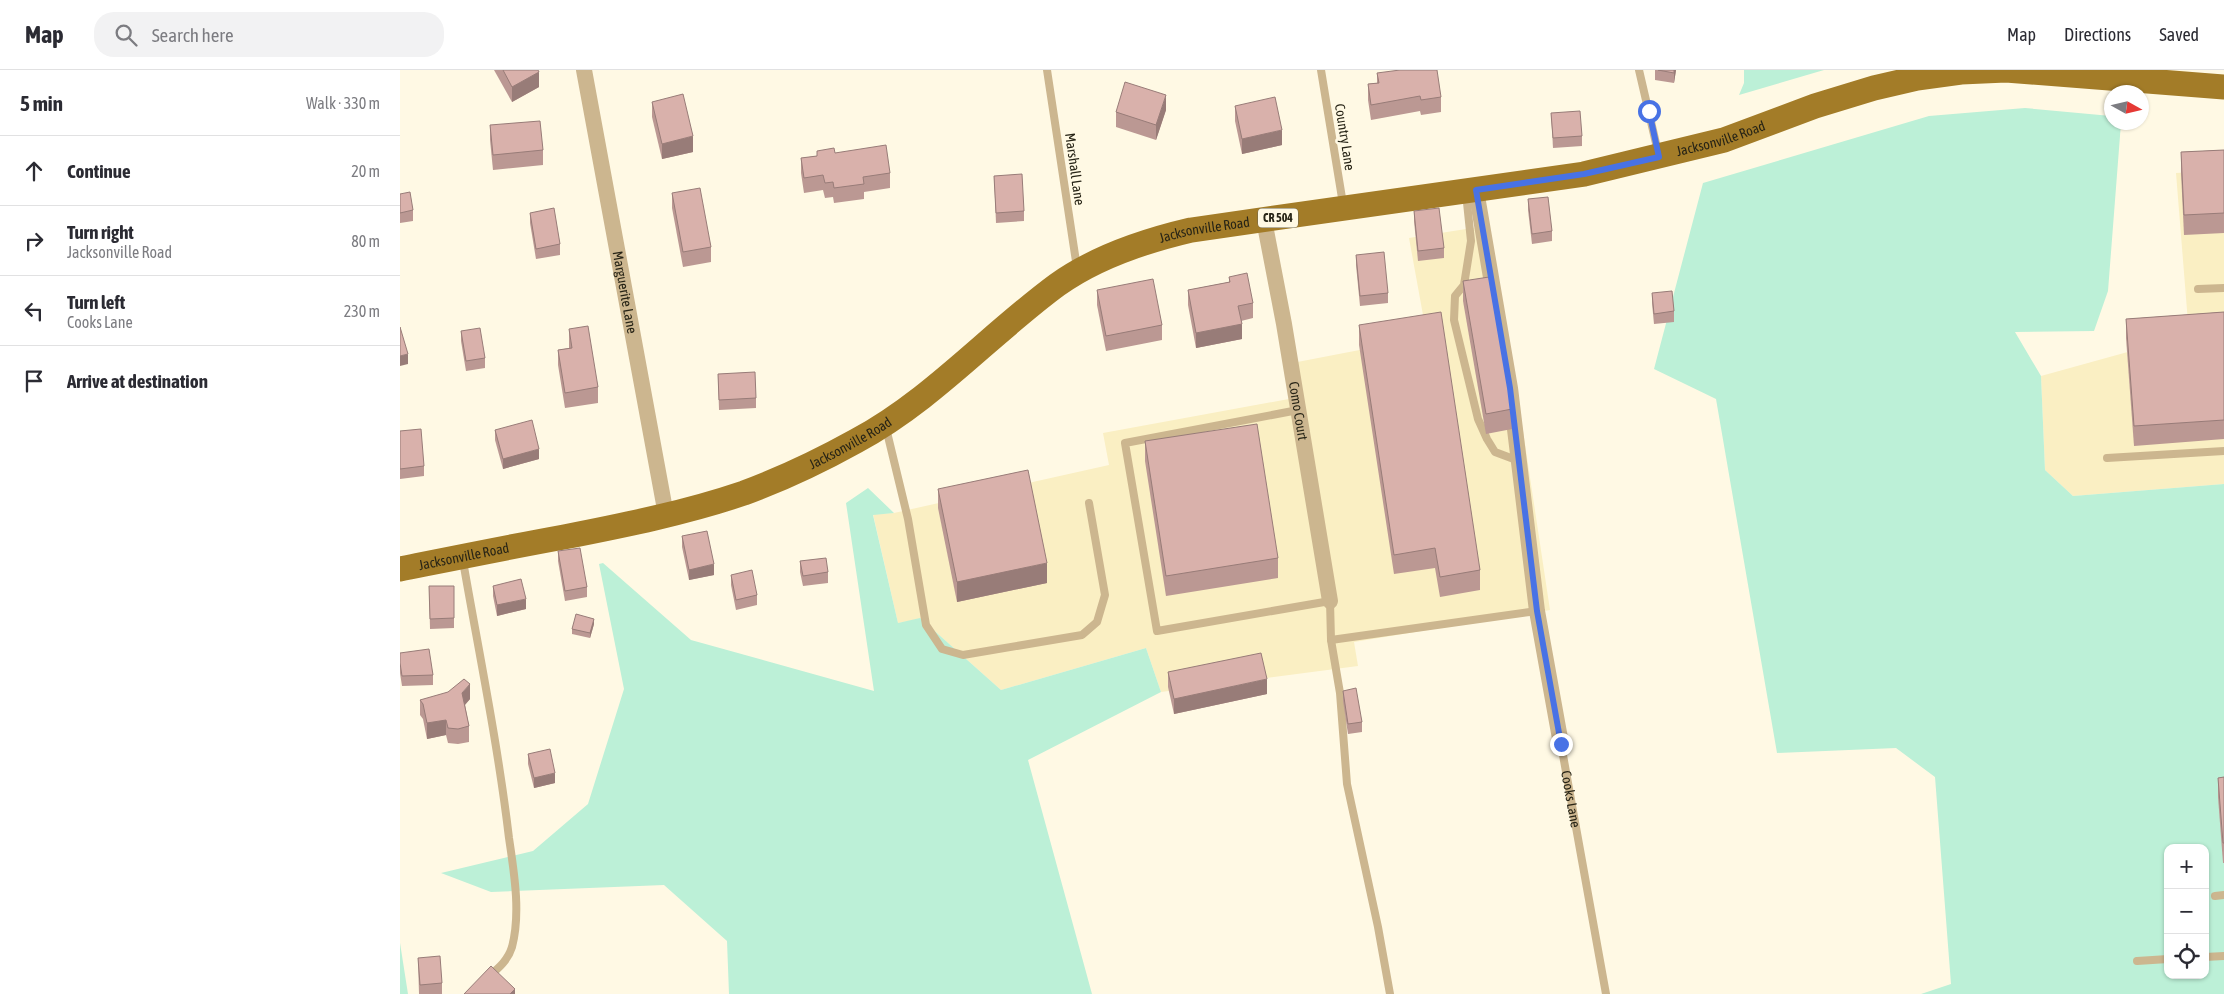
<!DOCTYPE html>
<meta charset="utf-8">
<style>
body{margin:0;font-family:"Asap Condensed",sans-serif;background:#f2f2f3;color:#2b2b33}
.controls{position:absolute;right:15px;bottom:15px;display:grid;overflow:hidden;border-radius:10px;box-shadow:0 1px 4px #0004}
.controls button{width:45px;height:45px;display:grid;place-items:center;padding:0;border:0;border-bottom:1px solid #e1e1e2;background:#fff;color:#2b2b33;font:25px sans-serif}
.compass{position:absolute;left:1704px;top:15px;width:45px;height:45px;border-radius:50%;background:#fff;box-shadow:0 1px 4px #0004;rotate:98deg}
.stop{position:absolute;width:15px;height:15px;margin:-11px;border:4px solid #4872e5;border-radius:50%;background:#fff}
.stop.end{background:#4872e5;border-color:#fff;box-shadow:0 1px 5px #0008}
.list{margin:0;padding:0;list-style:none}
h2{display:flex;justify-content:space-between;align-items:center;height:65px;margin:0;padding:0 20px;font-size:21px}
h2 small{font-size:16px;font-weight:400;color:#7c7c81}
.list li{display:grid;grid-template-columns:32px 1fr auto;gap:15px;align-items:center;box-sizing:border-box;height:70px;padding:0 20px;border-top:1px solid #e1e1e2}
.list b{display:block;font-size:19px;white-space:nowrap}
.list p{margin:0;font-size:16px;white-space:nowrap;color:#7c7c81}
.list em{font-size:16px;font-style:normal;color:#7c7c81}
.icon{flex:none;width:28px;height:28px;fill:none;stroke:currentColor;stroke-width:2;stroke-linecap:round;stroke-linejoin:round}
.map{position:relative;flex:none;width:1824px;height:924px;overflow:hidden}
header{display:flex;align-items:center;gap:30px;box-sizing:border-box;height:70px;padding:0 25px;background:#fff;border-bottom:1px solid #e1e1e2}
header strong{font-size:24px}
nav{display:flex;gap:28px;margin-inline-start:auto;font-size:18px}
.search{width:350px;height:45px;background:#f2f2f3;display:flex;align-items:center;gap:12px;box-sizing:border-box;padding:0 18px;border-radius:20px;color:#7c7c81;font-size:19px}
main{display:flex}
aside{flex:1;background:#fff}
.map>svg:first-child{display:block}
</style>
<header>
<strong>Map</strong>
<div class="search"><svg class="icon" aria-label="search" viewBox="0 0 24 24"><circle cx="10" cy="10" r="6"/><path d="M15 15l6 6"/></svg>Search here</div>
<nav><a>Map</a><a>Directions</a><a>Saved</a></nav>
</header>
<main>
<aside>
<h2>5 min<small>Walk · 330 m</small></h2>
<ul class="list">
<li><svg class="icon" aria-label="ahead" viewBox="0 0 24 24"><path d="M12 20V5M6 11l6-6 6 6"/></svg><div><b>Continue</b></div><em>20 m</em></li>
<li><svg class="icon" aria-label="right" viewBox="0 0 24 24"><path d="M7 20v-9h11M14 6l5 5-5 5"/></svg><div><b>Turn right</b><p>Jacksonville Road</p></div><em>80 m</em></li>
<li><svg class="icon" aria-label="left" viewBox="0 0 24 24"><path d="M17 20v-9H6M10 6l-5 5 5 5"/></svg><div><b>Turn left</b><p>Cooks Lane</p></div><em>230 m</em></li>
<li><svg class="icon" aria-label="arrive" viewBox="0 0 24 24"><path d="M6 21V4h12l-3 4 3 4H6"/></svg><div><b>Arrive at destination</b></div></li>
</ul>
</aside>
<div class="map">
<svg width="1824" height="924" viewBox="0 0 1824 924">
<rect width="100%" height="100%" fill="#fff9e4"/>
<g fill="#faefc3">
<polygon points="1824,100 1824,414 1673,426 1645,400 1641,306 1789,265 1776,103"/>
<polygon points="1085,156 1112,288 1150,540 954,572 958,596 761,622 746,578 601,620 521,549 498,553 473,444 494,443 709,395 703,363 894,328 887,294 1027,267 1009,168"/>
</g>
<g fill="#bcf0d7" fill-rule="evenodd">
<polygon points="1344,0 1424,0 1339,25 1344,13"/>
<path d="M 1625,38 L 1711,46 L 1712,52 L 1721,53 L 1708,221 L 1694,261 L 1615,262 L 1641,306 L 1645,400 L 1673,426 L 1824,414 L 1824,924 L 1521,924 L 1551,914 L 1535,707 L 1496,678 L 1377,683 L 1316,329 L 1254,299 L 1303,113 L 1529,46 ZM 1768,778 L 1805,778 L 1805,905 L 1768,905 Z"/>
<polygon points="468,418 494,443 473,445 498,553 520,548 601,620 746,578 761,622 628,690 692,924 329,924 327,871 264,815 91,822 41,803 133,781 188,734 224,619 199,494 203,493 291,570 474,621 446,433"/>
<polygon points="0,873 8,924 0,924"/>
</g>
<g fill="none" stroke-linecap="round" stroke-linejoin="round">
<g stroke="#ccb68f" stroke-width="8">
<polyline points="647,0 677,198"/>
<polyline points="921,0 943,134"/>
<polyline points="1239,0 1258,82"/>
<polyline points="1066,123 1071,171 1064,215 1055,226 1054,250 1078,349 1087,369 1095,382 1119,391"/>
<polyline points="1798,219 1824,218"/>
<polyline points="898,340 725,373 757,561 930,531 931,570 940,623 947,714 978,857 990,924"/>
<polyline points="486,358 508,449 526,555 542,579 563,585 682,565 697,552 705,525 689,433"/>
<polyline points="1707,388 1824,381"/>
<path d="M 63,491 C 79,583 98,675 109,768 C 114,802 121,843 112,877 C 108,890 99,898 89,906"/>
<polyline points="931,570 1137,541"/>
<path id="s1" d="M 1161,674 L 1206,924"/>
<polyline points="1815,826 1824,825"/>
<polyline points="1805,887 1824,886"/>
<polyline points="1737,891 1768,889"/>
</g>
<g stroke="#ccb68f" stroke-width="16">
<path id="s2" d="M 184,0 L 266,445"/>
<polyline points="1076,120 1110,318 1137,541 1161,674"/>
<path id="s3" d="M 864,150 L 884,254 L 930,531"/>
</g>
<path stroke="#a37c28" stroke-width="25" id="s4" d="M 0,499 C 55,488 109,477 164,467 C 225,455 285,443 344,423 C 382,409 420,391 456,371 C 531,331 589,265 657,215 C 696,187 744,171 791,160 L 1184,104 L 1324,70 L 1415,36 L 1474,18 L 1517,8 L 1561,2 L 1606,0 L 1824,17"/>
</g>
<g fill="#bb9893">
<polygon points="94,0 138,0 139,17 112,32"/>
<polygon points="1255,0 1276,0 1274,13 1255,10"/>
<polygon points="977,3 1041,27 1041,42 1021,45 1020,41 971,50 968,30 968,14 977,13"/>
<polygon points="252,32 293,82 262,89 252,47"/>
<polygon points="835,36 882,75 842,84 835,51"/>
<polygon points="766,40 756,70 716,57 716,42"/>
<polygon points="1151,43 1182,66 1182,76 1153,78"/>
<polygon points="90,55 143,80 143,95 93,100 90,70"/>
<polygon points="1824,80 1824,163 1784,165 1781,102 1781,82"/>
<polygon points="417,81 435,83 490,103 490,118 464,122 464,129 434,133 433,127 425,128 423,120 404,123 401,103 401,88 417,86"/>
<polygon points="594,106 624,141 624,151 596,153"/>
<polygon points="272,123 311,177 311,192 283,197 272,138"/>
<polygon points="0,124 13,140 13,151 0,153"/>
<polygon points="1128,129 1152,161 1152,171 1132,174 1128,140"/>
<polygon points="1014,141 1044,178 1044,188 1018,191 1014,151"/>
<polygon points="130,143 160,174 160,185 136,189 130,153"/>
<polygon points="956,185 988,223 988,233 960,236 956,195"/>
<polygon points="829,207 853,233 853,248 841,251 842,269 796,278 788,235 788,220 829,212"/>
<polygon points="1063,211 1112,339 1112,359 1086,364 1063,231"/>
<polygon points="697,220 762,255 762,270 706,281 697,235"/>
<polygon points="1252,223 1274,241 1274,252 1254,254 1252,233"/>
<polygon points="1824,242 1824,369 1734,376 1726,268 1726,249"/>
<polygon points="959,255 1080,500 1080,520 1040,527 1035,498 994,504 959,275"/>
<polygon points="169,259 198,317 198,333 165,338 158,295 158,280 169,278"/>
<polygon points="61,261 85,288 85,298 66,301 61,271"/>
<polygon points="318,304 356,328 356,338 319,340"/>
<polygon points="95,360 139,389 103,399 95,370"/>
<polygon points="0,361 24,396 24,406 0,409"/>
<polygon points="745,371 878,488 878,508 766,526 745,391"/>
<polygon points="538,419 647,513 557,532 538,438"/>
<polygon points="282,466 314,505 289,510 282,477"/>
<polygon points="158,481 187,517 187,527 165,531 158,491"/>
<polygon points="400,491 428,502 428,513 403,516 400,502"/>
<polygon points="331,505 357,525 357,535 336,540 331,515"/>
<polygon points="29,516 54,516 54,558 30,559"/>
<polygon points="93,516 126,539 97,546 93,526"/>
<polygon points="194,554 190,568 172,564 172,559"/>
<polygon points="0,583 33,605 33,615 2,616 0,603"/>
<polygon points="768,602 867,624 774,644 768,617"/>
<polygon points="943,621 962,652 962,662 948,664 943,631"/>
<polygon points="70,629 65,635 69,656 69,672 58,674 48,673 46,665 27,669 23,649 20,645 20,630"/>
<polygon points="128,684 155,713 134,718 128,694"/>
<polygon points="1824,707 1824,793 1823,793 1818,727 1818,708"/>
<polygon points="18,888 42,913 42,924 19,924"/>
</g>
<g fill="#987c78">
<polygon points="1274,0 1276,0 1274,13"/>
<polygon points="139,2 139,17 112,32 112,17"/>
<polygon points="766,25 766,40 756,70 756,55"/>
<polygon points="882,60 882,75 842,84 842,69"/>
<polygon points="293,66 293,82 262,89 262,74"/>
<polygon points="842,254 842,269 796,278 796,263"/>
<polygon points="8,284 8,294 0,296 0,286"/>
<polygon points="139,379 139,389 103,399 103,389"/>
<polygon points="647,493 647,513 557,532 557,512"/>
<polygon points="314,494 314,505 289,510 289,500"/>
<polygon points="126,529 126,539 97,546 97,535"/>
<polygon points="194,549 194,554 190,568 190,563"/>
<polygon points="867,609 867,624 774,644 774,629"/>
<polygon points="70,614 70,629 62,638 62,623"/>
<polygon points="46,650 46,665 27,669 27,653"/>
<polygon points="155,703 155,713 134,718 134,708"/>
<polygon points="115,919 115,924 110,924"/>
</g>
<g fill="#d9b1ab" stroke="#987c78">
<polygon points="103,0 138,0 139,2 112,17"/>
<polygon points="1000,0 1037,0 1041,27 1021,30 1020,26 971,35 968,14 979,13 977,3"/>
<polygon points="1258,0 1274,0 1274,3"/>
<polygon points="725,12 766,25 756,55 716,42"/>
<polygon points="283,24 293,66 262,74 252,32"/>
<polygon points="875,27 882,60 842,69 835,36"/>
<polygon points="1180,41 1182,66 1153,68 1151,43"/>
<polygon points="140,51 143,80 93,85 90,55"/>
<polygon points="486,75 490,103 463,107 464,114 434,118 433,112 425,113 423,105 404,108 401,88 417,86 417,81 434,78 435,83"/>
<polygon points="1824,80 1824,143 1784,145 1781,82"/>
<polygon points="622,104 624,141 596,143 594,106"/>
<polygon points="300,118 311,177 283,182 272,123"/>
<polygon points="10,122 13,140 0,143 0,124"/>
<polygon points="1148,127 1152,161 1132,164 1128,129"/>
<polygon points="154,138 160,174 136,179 130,143"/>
<polygon points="1039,138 1044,178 1018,181 1014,141"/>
<polygon points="984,182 988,223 960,226 956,185"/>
<polygon points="847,203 853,233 838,236 842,254 796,263 788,220 830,212 829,207"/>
<polygon points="1089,207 1112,339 1086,344 1063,211"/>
<polygon points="753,209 762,255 706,266 697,220"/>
<polygon points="1272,221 1274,241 1254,244 1252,223"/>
<polygon points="1041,242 1080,500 1040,507 1035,478 994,485 959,255"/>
<polygon points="1824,242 1824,350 1734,356 1726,249"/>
<polygon points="188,256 198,317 165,323 158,280 172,278 169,259"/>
<polygon points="0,257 8,284 0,286"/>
<polygon points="80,258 85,288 66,291 61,261"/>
<polygon points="355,302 356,328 319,330 318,304"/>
<polygon points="132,350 139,379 103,389 95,360"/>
<polygon points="857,354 878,488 766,506 745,371"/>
<polygon points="21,359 24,396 0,399 0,361"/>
<polygon points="628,400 647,493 557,512 538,419"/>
<polygon points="307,461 314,494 289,500 282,466"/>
<polygon points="180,478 187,517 165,521 158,481"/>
<polygon points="426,488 428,502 403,506 400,491"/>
<polygon points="352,500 357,525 336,530 331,505"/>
<polygon points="121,509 126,529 97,535 93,516"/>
<polygon points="29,516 54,516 54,548 30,549"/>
<polygon points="176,544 194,549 190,563 172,559"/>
<polygon points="29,579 33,605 2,606 0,593 0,583"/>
<polygon points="861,583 867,609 774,629 768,602"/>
<polygon points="64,609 70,614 62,623 69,656 58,659 48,658 46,650 27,653 23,634 20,630 48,622"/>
<polygon points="956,618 962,652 948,654 943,621"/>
<polygon points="150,679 155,703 134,708 128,684"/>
<polygon points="1824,707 1824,773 1823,773 1818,708"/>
<polygon points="40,886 42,913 20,915 18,888"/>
<polygon points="91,896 115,919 110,924 64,924"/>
</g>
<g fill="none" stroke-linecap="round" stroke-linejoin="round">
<polyline stroke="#4872e5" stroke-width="6" points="1161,674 1137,541 1110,318 1076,120 1184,104 1259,87 1249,41"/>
</g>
<g text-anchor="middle" stroke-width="5" stroke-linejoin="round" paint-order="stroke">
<rect fill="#fff9e4" stroke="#686454" stroke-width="1" x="858" y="138.5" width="40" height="19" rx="4"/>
<g font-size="12" font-weight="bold" fill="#272416">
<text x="878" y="152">CR 504</text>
</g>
<g font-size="14" fill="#272416" stroke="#fff9e4">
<text transform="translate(945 67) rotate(81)" y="5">Country Lane</text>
<text dy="5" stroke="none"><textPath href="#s4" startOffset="1415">Jacksonville Road</textPath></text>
<text transform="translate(675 99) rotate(82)" y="5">Marshall Lane</text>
<text dy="5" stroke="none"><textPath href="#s4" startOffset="890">Jacksonville Road</textPath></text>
<text dy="5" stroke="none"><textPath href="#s2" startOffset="226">Marguerite Lane</textPath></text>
<text dy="5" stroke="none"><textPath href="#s3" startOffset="194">Como Court</textPath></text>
<text dy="5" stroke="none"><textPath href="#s4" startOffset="470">Jacksonville Road</textPath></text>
<text dy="5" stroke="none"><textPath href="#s4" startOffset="65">Jacksonville Road</textPath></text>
<text dy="5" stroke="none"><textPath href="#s1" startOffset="56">Cooks Lane</textPath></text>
</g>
</g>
</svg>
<div class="controls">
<button>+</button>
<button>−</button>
<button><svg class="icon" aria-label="locate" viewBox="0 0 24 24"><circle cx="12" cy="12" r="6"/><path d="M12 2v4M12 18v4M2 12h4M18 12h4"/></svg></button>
</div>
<svg class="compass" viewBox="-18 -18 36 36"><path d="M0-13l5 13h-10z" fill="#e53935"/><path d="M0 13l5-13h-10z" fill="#7c7c81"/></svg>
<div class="stop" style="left:1249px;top:41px"></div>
<div class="stop end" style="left:1161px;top:674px"></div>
</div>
</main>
